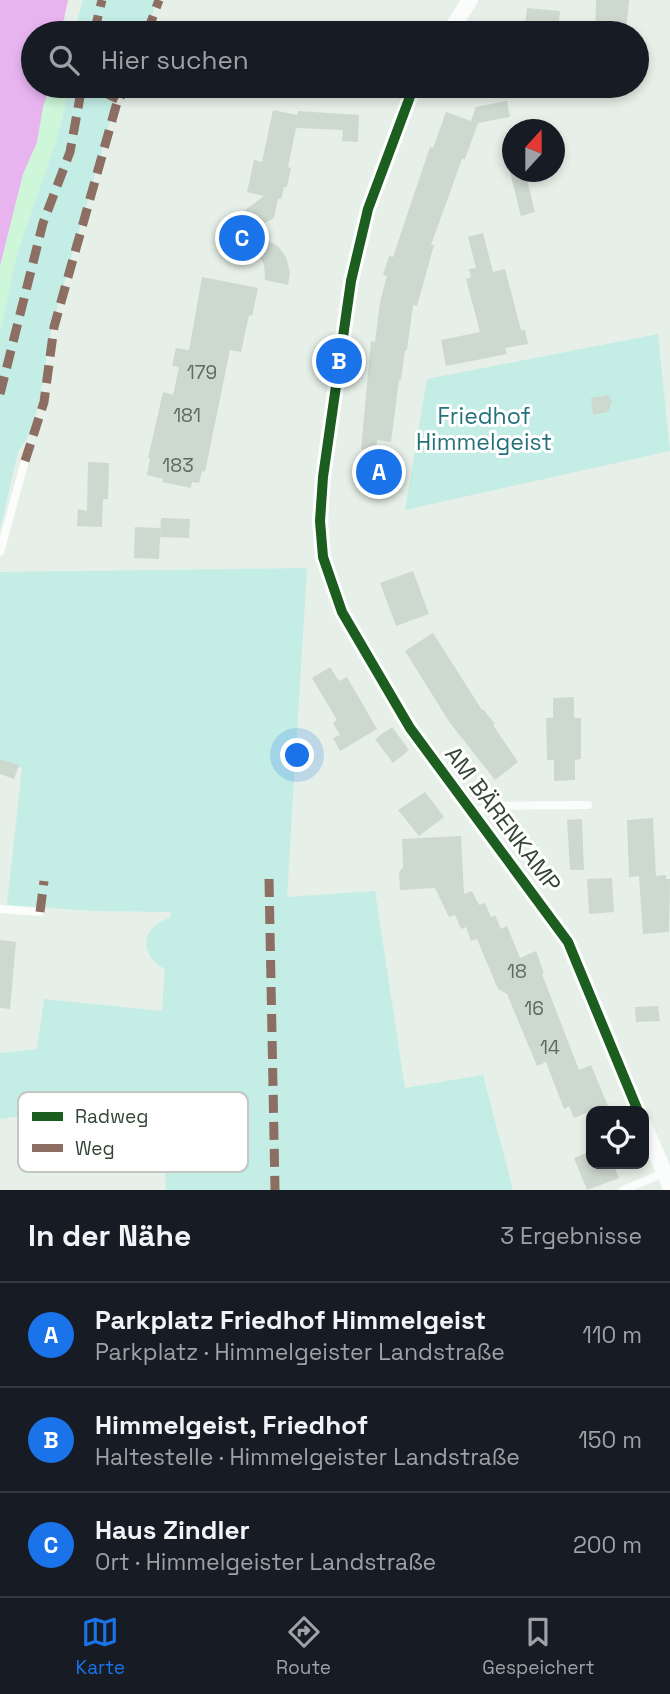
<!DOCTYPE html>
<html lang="de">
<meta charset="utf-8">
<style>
body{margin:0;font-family:"Space Grotesk",sans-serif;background:#242831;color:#f1f3f6}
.controls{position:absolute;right:21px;bottom:21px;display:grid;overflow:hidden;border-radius:14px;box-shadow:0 4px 10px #0003}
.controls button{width:63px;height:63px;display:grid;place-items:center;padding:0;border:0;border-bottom:2px solid #363941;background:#171b24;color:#f1f3f6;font:35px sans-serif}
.compass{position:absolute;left:502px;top:119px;width:63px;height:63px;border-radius:50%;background:#171b24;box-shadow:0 4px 10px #0003;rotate:21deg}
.you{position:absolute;left:298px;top:756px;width:24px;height:24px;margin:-18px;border:5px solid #fff;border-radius:50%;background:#1a73e8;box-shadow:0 0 0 10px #1a73e833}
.badge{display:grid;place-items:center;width:46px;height:46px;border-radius:50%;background:#1a73e8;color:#fff;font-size:23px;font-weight:700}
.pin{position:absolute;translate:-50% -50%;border:4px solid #fff;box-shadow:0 2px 7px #0006}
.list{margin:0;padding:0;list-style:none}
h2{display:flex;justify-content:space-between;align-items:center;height:91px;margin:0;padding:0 28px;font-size:30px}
h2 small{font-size:23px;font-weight:400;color:#9ea1a6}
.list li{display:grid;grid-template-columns:46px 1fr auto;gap:21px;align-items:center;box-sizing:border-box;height:105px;padding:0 28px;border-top:2px solid #363941}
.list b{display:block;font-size:26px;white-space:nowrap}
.list p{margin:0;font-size:23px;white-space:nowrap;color:#9ea1a6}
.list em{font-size:23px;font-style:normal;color:#9ea1a6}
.icon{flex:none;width:38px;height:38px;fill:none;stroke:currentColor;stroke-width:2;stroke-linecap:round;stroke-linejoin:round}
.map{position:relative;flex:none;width:670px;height:1190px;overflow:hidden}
.search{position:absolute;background:#171b24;box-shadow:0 4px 10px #0003;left:21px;right:21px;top:21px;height:77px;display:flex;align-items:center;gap:18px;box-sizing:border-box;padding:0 24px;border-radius:38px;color:#9ea1a6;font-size:26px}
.sheet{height:406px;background:#171b24}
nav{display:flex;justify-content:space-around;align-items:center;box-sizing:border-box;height:98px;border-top:2px solid #363941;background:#171b24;font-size:19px;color:#9ea1a6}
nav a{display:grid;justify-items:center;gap:4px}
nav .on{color:#1a73e8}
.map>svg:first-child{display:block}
</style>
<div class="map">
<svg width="670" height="1190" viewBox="0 0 670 1190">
<rect width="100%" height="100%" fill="#e6f0e8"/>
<g fill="#c4ede6">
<polygon points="83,0 156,0 148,33 74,33"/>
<polygon points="68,86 123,86 117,97 52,326 39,404 27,439 18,451 0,530 0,332 17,254 56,141 69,90"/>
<polygon points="658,334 670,451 405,510 427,379"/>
<path d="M 307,568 L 287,897 L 375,891 L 405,1088 L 483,1075 L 513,1190 L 166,1190 L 161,1097 L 0,1119 L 0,1053 L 37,1049 L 44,999 L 162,1011 L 165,969 C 139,956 140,926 170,918 L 171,912 L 93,911 L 7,905 L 22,768 L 0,759 L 0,572 Z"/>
</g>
<polygon fill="#cef6d9" points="50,86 68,86 69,90 56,141 17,254 0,332 0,266 23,174 37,142 43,107"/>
<polygon fill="#e8b4f0" points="0,0 68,0 61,33 33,33 33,86 50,86 43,107 37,142 23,174 0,266"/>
<g fill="#cdd8cf">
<polygon points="596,0 629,0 626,33 595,33"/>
<polygon points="527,8 560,11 558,33 524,33"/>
<polygon points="507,101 510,117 478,123 465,159 462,159 431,245 434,245 417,306 413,305 407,350 405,350 401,380 399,380 391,442 377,440 376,451 361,449 371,341 375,342 380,302 387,276 383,275 389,256 393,257 430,147 433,148 446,112 471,121 476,107"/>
<polygon points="273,110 297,115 298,111 359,115 358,142 342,141 343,130 296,128 288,167 291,168 287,187 284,187 281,199 278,199 274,218 252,231 279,247 286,257 290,272 288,285 265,280 264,264 255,249 232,254 225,239 232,219 238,218 241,213 264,196 247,192 254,160 262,162"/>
<polygon points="510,172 525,172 535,212 521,216"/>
<polygon points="483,233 493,272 505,269 521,330 525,330 528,344 505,348 507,354 446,366 441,340 480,332 466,279 471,277 469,269 476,268 468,237"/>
<polygon points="202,277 258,288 252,316 249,315 241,352 230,350 205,472 202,471 199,483 192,482 191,488 162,482 163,479 147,475 150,458 148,458 163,392 173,395 179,367 172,366 176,348 189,350"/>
<polygon points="608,395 612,402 608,412 593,415 591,398"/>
<polygon points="88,462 109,463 108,499 103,499 102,527 77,526 78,509 87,511"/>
<polygon points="161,518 190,519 189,538 160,537 159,559 134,558 135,527 160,528 160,536"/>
<polygon points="413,571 429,614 396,626 380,583"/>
<polygon points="433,633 482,710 483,709 495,724 493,725 518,762 495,780 450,723 405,651"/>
<polygon points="330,667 339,681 347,677 377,729 340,751 333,738 340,735 333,723 337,720 312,678"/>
<polygon points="574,697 574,718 581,718 581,759 575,760 575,780 554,781 554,760 547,760 546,718 553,718 553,698"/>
<polygon points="392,727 409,750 393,763 375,739"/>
<polygon points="0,759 19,765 14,779 0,774"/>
<polygon points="425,792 444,817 419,836 398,810"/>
<polygon points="653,818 656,876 666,875 666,879 670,879 669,932 643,934 639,876 629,877 627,820"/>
<polygon points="582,819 584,870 570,870 567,820"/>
<polygon points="461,836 464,894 472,891 479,905 485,903 491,917 495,915 501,929 507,926 520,958 536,951 544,973 542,974 579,1070 591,1065 610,1111 591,1111 574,1118 569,1106 564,1109 546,1062 537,1066 507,994 498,989 477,939 471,941 466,927 461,929 455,915 449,917 435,888 400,890 399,872 403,867 402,839"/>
<polygon points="612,878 614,912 589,914 587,879"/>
<polygon points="0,940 16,942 10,1009 0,1008"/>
<polygon points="658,1006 660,1021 636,1022 635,1007"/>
<polygon points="591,1151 591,1164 613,1164 619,1178 587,1190 574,1158"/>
</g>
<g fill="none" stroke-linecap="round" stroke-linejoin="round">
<g stroke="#fbfdfc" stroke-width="8">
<polyline points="0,552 25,461"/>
<polyline points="474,815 487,806 588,805"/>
<polyline points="0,909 40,912"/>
<polyline points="623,1190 664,1173"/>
</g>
<g stroke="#fbfdfc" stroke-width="16">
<polyline points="449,33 470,0"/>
<polyline points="416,86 411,94 368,209 351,281 323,477 320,521 323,557 342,612 410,728 568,942 638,1111"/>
<polyline points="644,1125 670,1186"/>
</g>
<g stroke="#8d6e63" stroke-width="9" stroke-dasharray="18 9" stroke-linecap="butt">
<polyline points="94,33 102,0"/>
<polyline points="147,33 159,0"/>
<polyline points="130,87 151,90 273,90 411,94"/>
<polyline points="82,90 98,90 118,99"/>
<polyline points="0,394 43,223 70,152 82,86"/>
<polyline points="25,461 44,402 54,327 118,99 130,86"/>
<polyline points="269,879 275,1190"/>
<polyline points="40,912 44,881"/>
</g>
<defs>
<polyline id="cycleway" points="416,86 411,94 368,209 351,281 323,477 320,521 323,557 342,612 410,728 568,942 638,1111"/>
</defs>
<use href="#cycleway" stroke="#fff" stroke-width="15"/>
<use href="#cycleway" stroke="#1b5e20" stroke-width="10"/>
</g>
<g text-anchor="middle" stroke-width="6" stroke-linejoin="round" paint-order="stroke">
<g font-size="19" fill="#5b6b5c">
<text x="202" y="379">179</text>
<text x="187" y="422">181</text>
<text x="178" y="472">183</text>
<text x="517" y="978">18</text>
<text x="534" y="1015">16</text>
<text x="550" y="1054">14</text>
</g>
<g font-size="23" fill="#23727a" stroke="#fff">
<text x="484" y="424">Friedhof<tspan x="484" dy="26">Himmelgeist</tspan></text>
</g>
<g font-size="23" fill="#334534" stroke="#fff">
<text transform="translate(503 819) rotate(53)" y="8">AM BÄRENKAMP</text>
</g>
</g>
<rect x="18" y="1092" width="230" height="80" rx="10" fill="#fff" stroke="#c2c7c2" stroke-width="2"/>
<rect x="32" y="1112" width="31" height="9" fill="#1b5e20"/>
<rect x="32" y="1144" width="31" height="8" fill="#8d6e63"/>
<g font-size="19" fill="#334534">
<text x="75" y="1123">Radweg</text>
<text x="75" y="1155">Weg</text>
</g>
</svg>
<div class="controls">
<button><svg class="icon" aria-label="locate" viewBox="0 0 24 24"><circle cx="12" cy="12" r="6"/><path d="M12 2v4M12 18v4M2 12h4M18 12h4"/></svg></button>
</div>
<svg class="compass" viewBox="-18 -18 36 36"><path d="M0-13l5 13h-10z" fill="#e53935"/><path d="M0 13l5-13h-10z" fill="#9ea1a6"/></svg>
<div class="you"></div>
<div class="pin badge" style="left:379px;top:472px">A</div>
<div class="pin badge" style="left:339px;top:361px">B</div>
<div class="pin badge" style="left:242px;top:238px">C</div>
<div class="search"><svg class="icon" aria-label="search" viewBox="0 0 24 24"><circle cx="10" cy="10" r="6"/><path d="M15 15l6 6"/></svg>Hier suchen</div>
</div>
<section class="sheet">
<h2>In der Nähe<small>3 Ergebnisse</small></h2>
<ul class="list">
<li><span class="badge">A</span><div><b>Parkplatz Friedhof Himmelgeist</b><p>Parkplatz · Himmelgeister Landstraße</p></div><em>110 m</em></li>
<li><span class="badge">B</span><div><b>Himmelgeist, Friedhof</b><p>Haltestelle · Himmelgeister Landstraße</p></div><em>150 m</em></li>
<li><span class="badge">C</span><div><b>Haus Zindler</b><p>Ort · Himmelgeister Landstraße</p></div><em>200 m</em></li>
</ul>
</section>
<nav>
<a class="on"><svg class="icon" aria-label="map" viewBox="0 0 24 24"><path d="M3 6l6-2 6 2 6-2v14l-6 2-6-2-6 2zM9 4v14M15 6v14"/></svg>Karte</a>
<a><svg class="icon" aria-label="directions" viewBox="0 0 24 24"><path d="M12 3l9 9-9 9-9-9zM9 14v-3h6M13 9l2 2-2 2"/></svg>Route</a>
<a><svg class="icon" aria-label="saved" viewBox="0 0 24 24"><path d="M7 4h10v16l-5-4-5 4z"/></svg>Gespeichert</a>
</nav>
